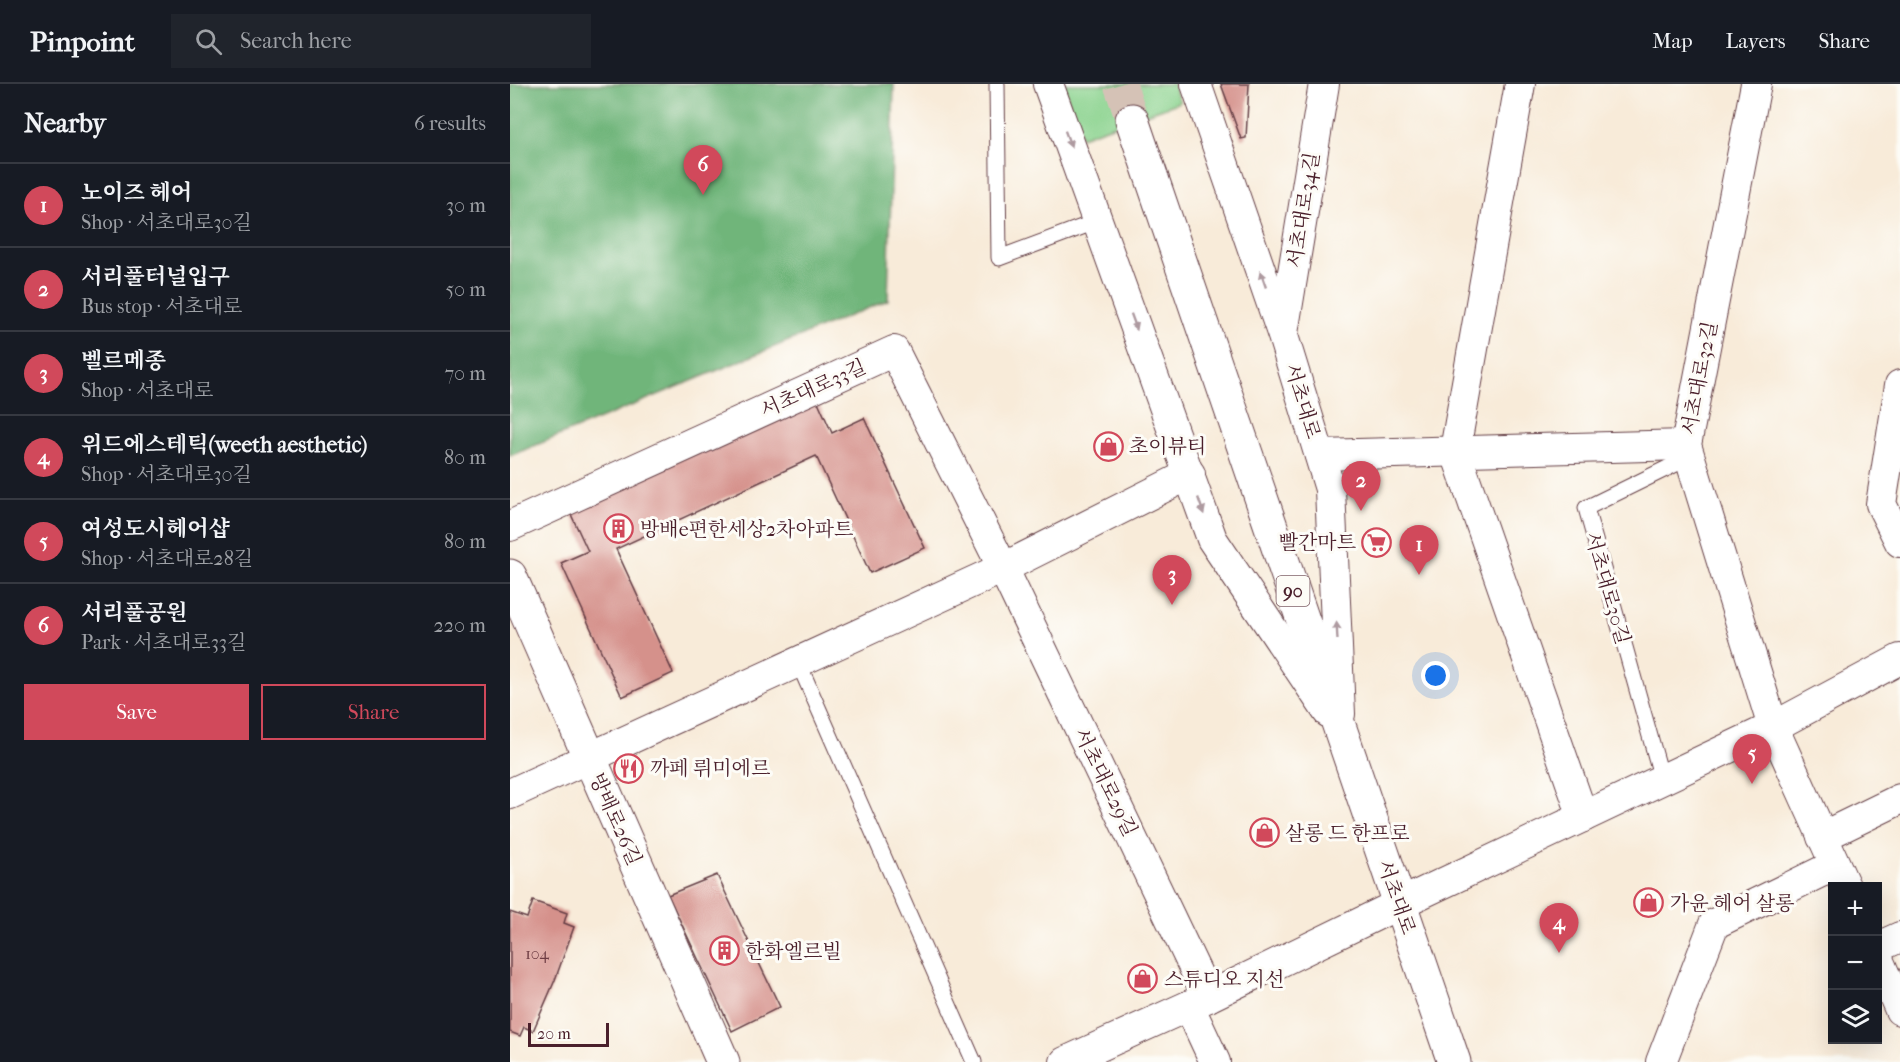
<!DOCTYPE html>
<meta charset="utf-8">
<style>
body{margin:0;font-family:"IM FELL French Canon","Noto Serif KR",serif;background:#20242c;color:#f1f3f6}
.controls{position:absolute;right:18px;bottom:18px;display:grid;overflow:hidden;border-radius:0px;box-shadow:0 6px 24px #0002}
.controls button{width:54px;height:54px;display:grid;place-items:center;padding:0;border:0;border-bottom:2px solid #363941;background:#171b24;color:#f1f3f6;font:30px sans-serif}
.scale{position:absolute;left:18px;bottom:15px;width:81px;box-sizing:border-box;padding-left:6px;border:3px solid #4a1f2b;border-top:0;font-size:16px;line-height:21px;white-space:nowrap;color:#4a1f2b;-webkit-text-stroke:4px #fdfcf7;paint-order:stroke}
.you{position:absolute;left:926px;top:592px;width:21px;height:21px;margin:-15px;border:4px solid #fff;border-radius:50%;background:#1a73e8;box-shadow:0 0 0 9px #1a73e833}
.badge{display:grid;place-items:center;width:39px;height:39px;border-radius:50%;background:#d1495b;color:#fff;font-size:20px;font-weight:700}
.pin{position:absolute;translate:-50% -50px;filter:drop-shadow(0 2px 3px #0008)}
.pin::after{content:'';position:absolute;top:32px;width:21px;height:18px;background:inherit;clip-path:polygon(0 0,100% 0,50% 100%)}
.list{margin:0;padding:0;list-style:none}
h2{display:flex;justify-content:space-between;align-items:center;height:78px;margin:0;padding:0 24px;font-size:26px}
h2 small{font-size:20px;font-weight:400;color:#9ea1a6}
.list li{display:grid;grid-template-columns:39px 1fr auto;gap:18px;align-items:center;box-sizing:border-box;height:84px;padding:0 24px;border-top:2px solid #363941}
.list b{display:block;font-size:22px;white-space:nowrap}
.list p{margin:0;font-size:20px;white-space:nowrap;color:#9ea1a6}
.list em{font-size:20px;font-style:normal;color:#9ea1a6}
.actions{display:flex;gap:12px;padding:18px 24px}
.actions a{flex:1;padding:14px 0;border:2px solid #d1495b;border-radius:0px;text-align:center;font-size:21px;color:#d1495b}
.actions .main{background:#d1495b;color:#fff}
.icon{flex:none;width:33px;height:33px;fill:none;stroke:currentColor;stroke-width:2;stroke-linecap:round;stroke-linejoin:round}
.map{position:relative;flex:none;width:1390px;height:978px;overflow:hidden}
header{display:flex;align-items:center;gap:36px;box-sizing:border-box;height:84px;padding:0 30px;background:#171b24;border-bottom:2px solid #363941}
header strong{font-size:28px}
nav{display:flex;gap:33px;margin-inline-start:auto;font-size:21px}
.search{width:420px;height:54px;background:#20242c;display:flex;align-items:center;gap:15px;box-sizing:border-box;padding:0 21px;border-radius:0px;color:#9ea1a6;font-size:22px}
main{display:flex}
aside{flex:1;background:#171b24}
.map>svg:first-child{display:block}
</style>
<header>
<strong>Pinpoint</strong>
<div class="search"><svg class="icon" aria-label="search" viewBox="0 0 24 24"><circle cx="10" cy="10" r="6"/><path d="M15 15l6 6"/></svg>Search here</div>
<nav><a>Map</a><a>Layers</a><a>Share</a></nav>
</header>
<main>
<aside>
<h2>Nearby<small>6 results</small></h2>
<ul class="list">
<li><span class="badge">1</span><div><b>노이즈 헤어</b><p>Shop · 서초대로30길</p></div><em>30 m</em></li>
<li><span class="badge">2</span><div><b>서리풀터널입구</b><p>Bus stop · 서초대로</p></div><em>50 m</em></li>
<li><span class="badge">3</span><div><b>벨르메종</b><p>Shop · 서초대로</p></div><em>70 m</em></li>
<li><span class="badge">4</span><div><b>위드에스테틱(weeth aesthetic)</b><p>Shop · 서초대로30길</p></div><em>80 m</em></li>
<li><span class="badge">5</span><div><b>여성도시헤어샵</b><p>Shop · 서초대로28길</p></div><em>80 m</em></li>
<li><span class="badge">6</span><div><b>서리풀공원</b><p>Park · 서초대로33길</p></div><em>220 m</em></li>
</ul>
<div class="actions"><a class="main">Save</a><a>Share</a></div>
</aside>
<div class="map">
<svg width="1390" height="978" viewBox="0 0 1390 978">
<rect width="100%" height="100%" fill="#fdfcf7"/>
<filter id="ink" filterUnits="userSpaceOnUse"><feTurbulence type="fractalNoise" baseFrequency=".0167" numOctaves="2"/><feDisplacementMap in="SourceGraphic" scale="12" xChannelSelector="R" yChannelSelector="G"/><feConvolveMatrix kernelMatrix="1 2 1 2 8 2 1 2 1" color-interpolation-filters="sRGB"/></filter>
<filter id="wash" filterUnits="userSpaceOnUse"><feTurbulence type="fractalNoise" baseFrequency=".008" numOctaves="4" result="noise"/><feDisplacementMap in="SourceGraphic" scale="24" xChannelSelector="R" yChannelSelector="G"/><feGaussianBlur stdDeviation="1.35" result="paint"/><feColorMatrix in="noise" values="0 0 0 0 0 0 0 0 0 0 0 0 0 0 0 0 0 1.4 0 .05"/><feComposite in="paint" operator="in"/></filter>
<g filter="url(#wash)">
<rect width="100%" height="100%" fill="#f8ebd9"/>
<polygon fill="#8bd38f" stroke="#6a795d" stroke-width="1.5" points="553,0 663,0 670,18 571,53"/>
<polygon fill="#70b57a" stroke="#5d6a52" stroke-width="1.5" points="0,0 384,0 378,216 0,372"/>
<g id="blocks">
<g fill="#d5918b">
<polygon points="711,0 739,0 736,54 731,55"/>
<polygon points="305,311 322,349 354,334 415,464 360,489 306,372 106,465 163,589 112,613 51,479 78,467 59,426"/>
<polygon points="207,791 270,923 222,947 158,811"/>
<polygon points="23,817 57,829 54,839 64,843 45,896 23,947 14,943 10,952 0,948 0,828 17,834"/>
</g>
</g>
</g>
<g filter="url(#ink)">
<use href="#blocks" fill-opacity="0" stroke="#643e45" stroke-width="1.5"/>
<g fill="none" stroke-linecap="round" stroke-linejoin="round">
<polyline stroke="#d5c2b6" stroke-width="33" stroke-dasharray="33 16" stroke-linecap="butt" points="610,0 622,36"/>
<defs>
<g id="service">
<polyline points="487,0 489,174 588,137"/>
<polyline points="288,578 464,978"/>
<polyline points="1152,695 1076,424 1180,373"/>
</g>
<g id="minor">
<polyline points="538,0 702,455 818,628"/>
<polyline points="686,0 773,252 820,405 830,630"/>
<polyline points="1010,0 945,366 1073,733"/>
<polyline points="1246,0 1176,361 1263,643 1335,802"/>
<polyline points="773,249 814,0"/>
<polyline points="1390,301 1371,420 1390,458"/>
<polyline points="810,371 1176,361"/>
<polyline points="0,442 384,267 493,484 698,913"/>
<polyline points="0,710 493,484 680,390"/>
<polyline points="1312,753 1390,715"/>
<polyline points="1368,863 1390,853"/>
<polyline points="1368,875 1390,926"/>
<polyline points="679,922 705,978"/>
<polyline points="555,978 698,913 889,820 1263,643 1390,575"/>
<polyline points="1151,978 1204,840 1325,781"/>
</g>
<polyline id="tertiary" points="0,492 213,978"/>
<polyline id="primary" points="622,36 944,978"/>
</defs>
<use href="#service" stroke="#643e45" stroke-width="17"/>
<use href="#minor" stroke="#643e45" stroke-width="32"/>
<use href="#tertiary" stroke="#643e45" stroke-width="35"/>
<use href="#primary" stroke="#643e45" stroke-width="35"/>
<use href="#service" stroke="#fff" stroke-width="15"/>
<use href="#minor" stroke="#fff" stroke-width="30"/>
<use href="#tertiary" stroke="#fff" stroke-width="33"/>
<use href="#primary" stroke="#fff" stroke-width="33"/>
</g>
<defs><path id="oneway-solid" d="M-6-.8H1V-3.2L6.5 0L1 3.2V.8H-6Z" transform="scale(1.5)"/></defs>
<g fill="#ae9aa0">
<use href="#oneway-solid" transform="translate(558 55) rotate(70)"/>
<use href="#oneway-solid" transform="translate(753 195) rotate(-109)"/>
<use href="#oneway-solid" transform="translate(624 238) rotate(70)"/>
<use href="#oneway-solid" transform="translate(691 422) rotate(71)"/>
<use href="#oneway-solid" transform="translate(827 547) rotate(-93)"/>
</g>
</g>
<defs>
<symbol id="shop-ring" viewBox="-11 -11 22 22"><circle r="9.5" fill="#fdfcf7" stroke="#d1495b" stroke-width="1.5"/><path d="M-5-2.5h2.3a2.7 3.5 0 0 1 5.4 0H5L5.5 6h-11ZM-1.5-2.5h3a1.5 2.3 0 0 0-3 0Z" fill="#d1495b"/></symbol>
<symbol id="building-ring" viewBox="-11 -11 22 22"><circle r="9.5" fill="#fdfcf7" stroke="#d1495b" stroke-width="1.5"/><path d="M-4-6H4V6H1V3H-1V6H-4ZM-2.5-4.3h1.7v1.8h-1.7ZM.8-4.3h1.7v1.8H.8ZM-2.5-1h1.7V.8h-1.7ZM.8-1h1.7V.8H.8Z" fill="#d1495b"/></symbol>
<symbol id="supermarket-ring" viewBox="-11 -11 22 22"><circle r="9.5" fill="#fdfcf7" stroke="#d1495b" stroke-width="1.5"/><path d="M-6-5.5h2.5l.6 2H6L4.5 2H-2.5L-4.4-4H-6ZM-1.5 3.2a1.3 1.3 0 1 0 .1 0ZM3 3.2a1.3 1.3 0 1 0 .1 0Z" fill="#d1495b"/></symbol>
<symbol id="restaurant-ring" viewBox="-11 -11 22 22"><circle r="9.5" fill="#fdfcf7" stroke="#d1495b" stroke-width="1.5"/><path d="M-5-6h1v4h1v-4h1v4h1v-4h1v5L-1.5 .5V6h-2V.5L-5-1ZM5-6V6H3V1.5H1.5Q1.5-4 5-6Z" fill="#d1495b"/></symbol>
</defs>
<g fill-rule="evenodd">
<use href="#shop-ring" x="582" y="346" width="33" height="33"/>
<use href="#building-ring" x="92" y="428" width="33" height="33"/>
<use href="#supermarket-ring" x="850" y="442" width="33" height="33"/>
<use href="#restaurant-ring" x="102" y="668" width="33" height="33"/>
<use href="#shop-ring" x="738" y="732" width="33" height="33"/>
<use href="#shop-ring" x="1122" y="802" width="33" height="33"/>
<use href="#building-ring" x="198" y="850" width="33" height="33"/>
<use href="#shop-ring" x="616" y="878" width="33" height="33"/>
</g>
<g text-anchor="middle" stroke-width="6" stroke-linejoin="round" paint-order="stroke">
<g font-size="16" fill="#6d3c43">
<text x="27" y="875">104</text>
</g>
<rect fill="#fdfcf7" stroke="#806168" stroke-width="1.5" x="766.5" y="492" width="33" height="30" rx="4.5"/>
<g font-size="18" font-weight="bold" fill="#4a1f2b">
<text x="783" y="513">90</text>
</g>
<g font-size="20" fill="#4a1f2b" stroke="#fdfcf7">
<text transform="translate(793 126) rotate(-81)" y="7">서초대로34길</text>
<text transform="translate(1189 294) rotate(-79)" y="7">서초대로32길</text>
<text transform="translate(303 304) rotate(-24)" y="7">서초대로33길</text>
<text transform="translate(793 317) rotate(73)" y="7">서초대로</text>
<text transform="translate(1098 504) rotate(74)" y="7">서초대로30길</text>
<text transform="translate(596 698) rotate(64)" y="7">서초대로29길</text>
<text transform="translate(106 735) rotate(66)" y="7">방배로26길</text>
<text transform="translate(887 813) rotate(71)" y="7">서초대로</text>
</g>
<g font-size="20" fill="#4a1f2b" stroke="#fdfcf7" text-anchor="start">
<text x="619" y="369">초이뷰티</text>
<text x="130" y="452">방배e편한세상2차아파트</text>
<text x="846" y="465" text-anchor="end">빨간마트</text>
<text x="140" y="691">까페 뤼미에르</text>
<text x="775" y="756">살롱 드 한프로</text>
<text x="1160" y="826">가윤 헤어 살롱</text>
<text x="235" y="874">한화엘르빌</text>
<text x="654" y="902">스튜디오 지선</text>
</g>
</g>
</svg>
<div class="controls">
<button>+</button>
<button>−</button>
<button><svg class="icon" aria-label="layers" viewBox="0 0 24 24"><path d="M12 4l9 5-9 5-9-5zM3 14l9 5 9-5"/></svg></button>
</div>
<div class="scale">20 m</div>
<div class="you"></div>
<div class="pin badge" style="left:909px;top:491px">1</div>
<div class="pin badge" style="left:851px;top:427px">2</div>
<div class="pin badge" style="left:662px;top:521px">3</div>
<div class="pin badge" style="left:1049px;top:869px">4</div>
<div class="pin badge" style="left:1242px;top:700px">5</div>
<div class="pin badge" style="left:193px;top:111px">6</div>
</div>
</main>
